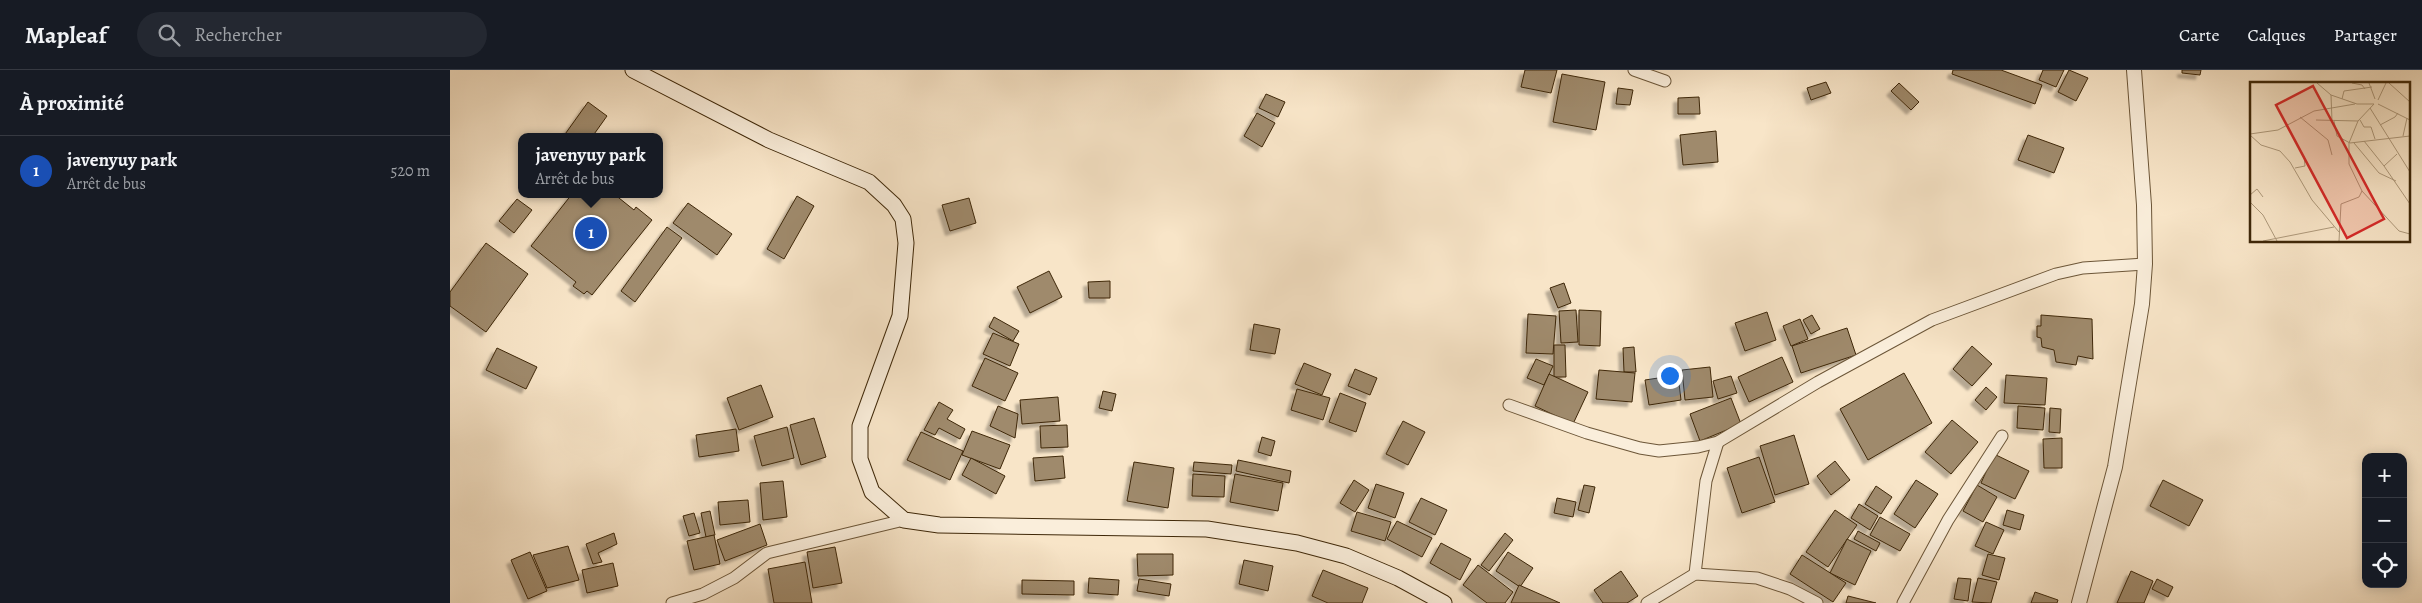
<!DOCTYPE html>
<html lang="fr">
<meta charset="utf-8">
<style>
body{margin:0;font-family:Alegreya,serif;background:#242831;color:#f1f3f6}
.controls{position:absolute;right:15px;bottom:15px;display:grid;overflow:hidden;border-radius:10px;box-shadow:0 2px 12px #0003}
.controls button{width:45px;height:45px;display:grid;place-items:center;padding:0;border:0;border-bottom:1px solid #363941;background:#171b24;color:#f1f3f6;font:25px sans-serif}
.you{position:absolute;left:1219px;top:305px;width:18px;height:18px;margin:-12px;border:4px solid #fff;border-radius:50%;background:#1a73e8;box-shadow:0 0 0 8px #1a73e833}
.badge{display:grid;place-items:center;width:32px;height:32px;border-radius:50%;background:#c59692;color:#fff;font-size:16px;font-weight:700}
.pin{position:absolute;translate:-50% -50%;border:2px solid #fff;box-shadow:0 1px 5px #0006}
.popup{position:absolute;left:68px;top:63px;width:145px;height:65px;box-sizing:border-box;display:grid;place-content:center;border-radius:10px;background:#171b24;filter:drop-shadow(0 1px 4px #0005);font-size:16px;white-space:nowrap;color:#9ea1a6}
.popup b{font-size:19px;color:#f1f3f6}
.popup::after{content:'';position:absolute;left:50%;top:100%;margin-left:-10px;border:10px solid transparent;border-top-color:#171b24}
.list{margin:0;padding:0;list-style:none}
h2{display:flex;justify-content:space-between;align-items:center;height:65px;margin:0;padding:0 20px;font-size:21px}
h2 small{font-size:16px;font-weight:400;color:#9ea1a6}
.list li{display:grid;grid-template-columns:32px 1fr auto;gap:15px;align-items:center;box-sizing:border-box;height:70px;padding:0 20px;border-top:1px solid #363941}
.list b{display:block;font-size:19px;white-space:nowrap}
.list p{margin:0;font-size:16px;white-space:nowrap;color:#9ea1a6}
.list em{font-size:16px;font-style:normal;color:#9ea1a6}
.icon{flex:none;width:28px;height:28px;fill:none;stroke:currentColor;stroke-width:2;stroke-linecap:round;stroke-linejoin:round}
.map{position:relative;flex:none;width:1972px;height:533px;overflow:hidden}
header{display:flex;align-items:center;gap:30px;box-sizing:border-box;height:70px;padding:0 25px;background:#171b24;border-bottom:1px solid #363941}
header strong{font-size:24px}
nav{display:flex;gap:28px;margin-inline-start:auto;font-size:18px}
.search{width:350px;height:45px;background:#242831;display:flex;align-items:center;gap:12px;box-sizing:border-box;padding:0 18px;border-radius:28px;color:#9ea1a6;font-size:19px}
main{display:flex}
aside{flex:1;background:#171b24}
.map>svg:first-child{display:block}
</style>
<header>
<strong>Mapleaf</strong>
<div class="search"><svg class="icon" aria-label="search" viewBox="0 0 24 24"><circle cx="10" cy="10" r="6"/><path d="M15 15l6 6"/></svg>Rechercher</div>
<nav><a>Carte</a><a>Calques</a><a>Partager</a></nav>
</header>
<main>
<aside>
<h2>À proximité<small></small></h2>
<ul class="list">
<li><span class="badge" style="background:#1a4fb4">1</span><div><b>javenyuy park</b><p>Arrêt de bus</p></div><em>520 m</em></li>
</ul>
</aside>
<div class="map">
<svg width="1972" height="533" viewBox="0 0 1972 533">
<defs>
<filter id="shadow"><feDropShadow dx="-4.5" dy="4.5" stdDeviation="1" flood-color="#0004"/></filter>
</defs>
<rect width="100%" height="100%" fill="#f8e5c8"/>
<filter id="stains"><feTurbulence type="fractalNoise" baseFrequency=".004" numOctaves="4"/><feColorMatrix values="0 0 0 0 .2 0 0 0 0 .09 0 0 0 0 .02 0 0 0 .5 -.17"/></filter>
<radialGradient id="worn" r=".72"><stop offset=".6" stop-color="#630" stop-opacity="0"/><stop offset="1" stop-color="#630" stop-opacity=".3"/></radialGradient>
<g fill="#9f8a6c" stroke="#3e2708" filter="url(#shadow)">
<polygon points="1075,0 1107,0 1101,23 1071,17"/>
<polygon points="1503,0 1551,0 1592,15 1585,34 1502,4"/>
<polygon points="1593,0 1614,0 1606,17 1589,10"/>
<polygon points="1619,0 1638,8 1626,31 1608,22"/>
<polygon points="1732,0 1751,0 1750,5 1732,3"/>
<polygon points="1112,4 1155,12 1146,60 1103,52"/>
<polygon points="1376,12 1381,23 1361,30 1357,18"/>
<polygon points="1449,13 1469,32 1461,40 1441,21"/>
<polygon points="1168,18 1183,20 1180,35 1166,34"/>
<polygon points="816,24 835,32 828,47 809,38"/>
<polygon points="1249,27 1250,44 1228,44 1228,28"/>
<polygon points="138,32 157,46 142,67 113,67"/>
<polygon points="807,43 825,53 812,77 794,66"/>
<polygon points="1266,61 1268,92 1233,95 1230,65"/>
<polygon points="1578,65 1614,78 1604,103 1568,90"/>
<polygon points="122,124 164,124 184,140 186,137 202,150 142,225 137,221 134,224 123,216 126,212 81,176"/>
<polygon points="347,126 364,136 334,189 317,179"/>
<polygon points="519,128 526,153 500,161 492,135"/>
<polygon points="67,129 82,140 64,163 49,151"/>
<polygon points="238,133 282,164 267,185 223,153"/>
<polygon points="217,157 232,168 185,232 171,221"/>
<polygon points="36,173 78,204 36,262 0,236 0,222"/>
<polygon points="599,201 612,227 580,243 567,217"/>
<polygon points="660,211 660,228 639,228 638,212"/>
<polygon points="1114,213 1121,233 1108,238 1100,218"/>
<polygon points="1126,240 1128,272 1111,273 1109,241"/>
<polygon points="1129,240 1151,241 1150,276 1129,275"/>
<polygon points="1317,242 1326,270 1295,281 1285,253"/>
<polygon points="1078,244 1106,246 1103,284 1076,283"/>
<polygon points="1362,245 1370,259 1361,264 1353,250"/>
<polygon points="1591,245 1642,249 1643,289 1628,286 1626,295 1606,292 1604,280 1592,277 1591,268 1587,267 1587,256 1591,256"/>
<polygon points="544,247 569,261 563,271 539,257"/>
<polygon points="1350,249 1358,269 1341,276 1333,256"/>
<polygon points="804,254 830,259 825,284 800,280"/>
<polygon points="1397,258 1406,285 1351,303 1342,276"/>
<polygon points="543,263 569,274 560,296 533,284"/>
<polygon points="1104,275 1115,275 1116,307 1104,307"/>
<polygon points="1522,276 1542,294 1522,316 1503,299"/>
<polygon points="1184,277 1186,302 1174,302 1173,278"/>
<polygon points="47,278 87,297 76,319 36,300"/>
<polygon points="1332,287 1343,312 1299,332 1288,307"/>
<polygon points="535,288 568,303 555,331 522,316"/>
<polygon points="1086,289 1103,296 1094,315 1077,308"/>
<polygon points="854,293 881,304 872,325 845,314"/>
<polygon points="1260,297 1263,327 1235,330 1232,300"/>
<polygon points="905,299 927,308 920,325 898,316"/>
<polygon points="1149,300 1185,303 1182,332 1146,329"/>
<polygon points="1454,303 1482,353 1418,390 1390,339"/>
<polygon points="1099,304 1138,322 1123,354 1085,336"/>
<polygon points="1228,305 1231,330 1199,335 1195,310"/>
<polygon points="1556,305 1597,308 1595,335 1554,333"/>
<polygon points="1281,306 1287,323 1268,329 1263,311"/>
<polygon points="311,315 323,347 289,360 277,328"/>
<polygon points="1536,317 1547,327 1536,340 1525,330"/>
<polygon points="847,319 880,328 873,350 841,340"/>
<polygon points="653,321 666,324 662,341 649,338"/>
<polygon points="890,323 916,333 906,362 879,352"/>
<polygon points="608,327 610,351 572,354 570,330"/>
<polygon points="1281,328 1291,354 1250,371 1240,344"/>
<polygon points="489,332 503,340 497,349 515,359 510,369 489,358 485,365 474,360"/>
<polygon points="548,336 568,344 565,368 540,356"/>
<polygon points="1568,336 1595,338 1593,360 1567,358"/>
<polygon points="1600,338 1611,339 1610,363 1599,362"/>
<polygon points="364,348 376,387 351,395 340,355"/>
<polygon points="1502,350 1528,372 1501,404 1475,382"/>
<polygon points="953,351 975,362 958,395 936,384"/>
<polygon points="617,355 618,377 591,378 590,356"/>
<polygon points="337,357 344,388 312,396 304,366"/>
<polygon points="286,359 289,381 249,387 246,365"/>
<polygon points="522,361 560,375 550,399 512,385"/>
<polygon points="471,362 513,381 500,410 457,390"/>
<polygon points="1344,365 1359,414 1325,425 1310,376"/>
<polygon points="812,367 825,371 821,386 808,382"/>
<polygon points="1612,368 1612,398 1594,398 1593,369"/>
<polygon points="1544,384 1579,401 1565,429 1531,413"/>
<polygon points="613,386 615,408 585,411 583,388"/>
<polygon points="1309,387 1325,432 1292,443 1277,398"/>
<polygon points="521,388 555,406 546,424 512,405"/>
<polygon points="788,390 841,401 839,413 786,401"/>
<polygon points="1385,391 1400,410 1381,425 1367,406"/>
<polygon points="684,392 724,398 718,438 677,431"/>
<polygon points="744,392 782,395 781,404 743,401"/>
<polygon points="743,404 775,406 774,427 742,426"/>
<polygon points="785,404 833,413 828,441 780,432"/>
<polygon points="904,410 919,420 905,442 890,433"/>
<polygon points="1466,410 1488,424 1465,458 1444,444"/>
<polygon points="1713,410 1753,430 1739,456 1700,436"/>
<polygon points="333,411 337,447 313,450 310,413"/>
<polygon points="926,414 954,423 945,448 918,438"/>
<polygon points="1134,415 1145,417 1139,443 1128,440"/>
<polygon points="1527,415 1547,427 1533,452 1513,441"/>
<polygon points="1426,416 1442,427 1431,444 1415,434"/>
<polygon points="971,428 997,440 985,465 959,452"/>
<polygon points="1107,428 1126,432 1123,447 1104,443"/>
<polygon points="298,430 300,452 270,455 268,432"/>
<polygon points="1409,434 1428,446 1420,460 1401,448"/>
<polygon points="1385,440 1407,455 1378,497 1356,482"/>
<polygon points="1557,440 1574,445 1570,460 1553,455"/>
<polygon points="260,441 265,465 256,467 251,443"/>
<polygon points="907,442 941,452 935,471 901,461"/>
<polygon points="244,443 250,463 239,466 233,446"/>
<polygon points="1430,447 1460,464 1450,481 1420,465"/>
<polygon points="947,451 982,468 972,487 937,469"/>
<polygon points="1536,452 1554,460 1543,484 1525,476"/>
<polygon points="310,454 317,475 275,491 267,470"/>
<polygon points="1408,461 1430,473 1426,481 1404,469"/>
<polygon points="164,463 167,474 148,483 152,492 143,494 136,474"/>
<polygon points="1055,463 1063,470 1039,501 1031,495"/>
<polygon points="264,465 270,494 244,500 237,471"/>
<polygon points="1397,469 1421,481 1405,515 1380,503"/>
<polygon points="991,473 1021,489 1010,510 980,493"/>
<polygon points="118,476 129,510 97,518 83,485"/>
<polygon points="385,477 392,513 363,518 357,482"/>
<polygon points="80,482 97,521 78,529 61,490"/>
<polygon points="1058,482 1083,498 1070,517 1046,501"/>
<polygon points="687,484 723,484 723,505 688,506"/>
<polygon points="1538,484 1555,488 1549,510 1532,505"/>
<polygon points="1352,485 1396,513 1383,532 1340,504"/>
<polygon points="794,490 823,496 818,521 789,514"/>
<polygon points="355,492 362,533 324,533 318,499"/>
<polygon points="163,493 168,516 137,523 132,500"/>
<polygon points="1028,495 1063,522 1055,533 1037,533 1013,515"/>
<polygon points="873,500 918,518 912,533 878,533 862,526"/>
<polygon points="1171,501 1188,526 1177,533 1153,533 1144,520"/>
<polygon points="1681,501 1703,511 1694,533 1667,533"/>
<polygon points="639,508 669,510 668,525 638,523"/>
<polygon points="1508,508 1521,509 1518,531 1504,529"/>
<polygon points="1528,508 1547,512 1541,533 1522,532"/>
<polygon points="689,509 721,514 719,526 687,521"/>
<polygon points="1707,509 1723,517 1718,527 1702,519"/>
<polygon points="572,510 624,511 624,525 572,524"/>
<polygon points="1069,515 1110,533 1061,533"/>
<polygon points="1585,522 1608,530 1607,533 1581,533"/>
<polygon points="1398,526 1426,533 1396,533"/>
</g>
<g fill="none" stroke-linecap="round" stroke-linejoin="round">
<defs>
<g id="minor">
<polyline points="1184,0 1215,11"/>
<polyline points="1059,335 1137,363 1190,378 1209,381 1248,377 1268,372 1368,312 1482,250 1606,204 1633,198 1695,194"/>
<polyline points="1245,504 1256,411 1268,372"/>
<polyline points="222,533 253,524 284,508 317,483 454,450"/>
<polyline points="1197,533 1245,504 1307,508 1340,519 1367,533"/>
<polyline points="1453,533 1498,450 1552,366"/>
</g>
<polyline id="tertiary" points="1629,533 1665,397 1692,234 1695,194 1694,135 1684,0"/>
<polyline id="secondary" points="183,0 319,70 419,112 444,135 453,149 456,173 450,246 410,356 410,389 422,422 454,450 489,455 757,459 847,473 896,486 948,508 994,533"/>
</defs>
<use href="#minor" stroke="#6c5638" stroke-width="13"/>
<use href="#tertiary" stroke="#6c5638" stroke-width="16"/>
<use href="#secondary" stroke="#3e2708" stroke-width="17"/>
<use href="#minor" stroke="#faeedb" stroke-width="11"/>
<use href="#tertiary" stroke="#faeedb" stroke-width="14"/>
<use href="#secondary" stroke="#faeedb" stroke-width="15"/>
</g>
<g transform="translate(1800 12)">
<rect width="160" height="160" fill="#f8e5c8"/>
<path fill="none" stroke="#ae997b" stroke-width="1" d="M 67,1 L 81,13 L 107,22 L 124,22M 102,1 L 112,3 L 115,7M 119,1 L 125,17M 139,1 L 160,20M 81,13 L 82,39M 92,17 L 94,9 L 122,5M 128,18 L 136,1M 128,22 L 160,38M 120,26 L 160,90M 50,35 L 78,58 L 82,73M 66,38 L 108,39M 110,38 L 114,45 L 121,45 L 125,57M 84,39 L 87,54 L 100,61 L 160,54M 130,43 L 145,35 L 148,31M 0,52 L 28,48 L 64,29 L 105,22M 0,53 L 11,63 L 30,69 L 40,80 L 62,118 L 89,150M 153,54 L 157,36M 114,59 L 134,84 L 147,72M 104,61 L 129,91 L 146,99M 134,84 L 160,122M 45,86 L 55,84 L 54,74M 112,109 L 149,149 L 160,152M 0,113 L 7,107 L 13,115M 0,120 L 13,133 L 27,159M 13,159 L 84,145M 89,159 L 91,122 L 109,115 L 112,109 L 99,82 L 99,61 L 108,39 L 124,22"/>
<path fill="#d62828" fill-opacity="0.15" stroke="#d62828" stroke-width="2.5" d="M 63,4 L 134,137 L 97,156 L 26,23 Z"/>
<rect width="160" height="160" fill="none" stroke="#3e2708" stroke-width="2.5"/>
</g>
<rect width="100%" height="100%" filter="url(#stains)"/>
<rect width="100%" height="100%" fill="url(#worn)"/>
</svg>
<div class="controls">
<button>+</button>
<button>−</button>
<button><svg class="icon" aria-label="locate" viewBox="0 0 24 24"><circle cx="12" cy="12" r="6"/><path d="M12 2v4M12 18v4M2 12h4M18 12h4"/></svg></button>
</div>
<div class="you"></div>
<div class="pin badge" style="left:141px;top:163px;background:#1a4fb4">1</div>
<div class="popup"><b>javenyuy park</b>Arrêt de bus</div>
</div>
</main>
